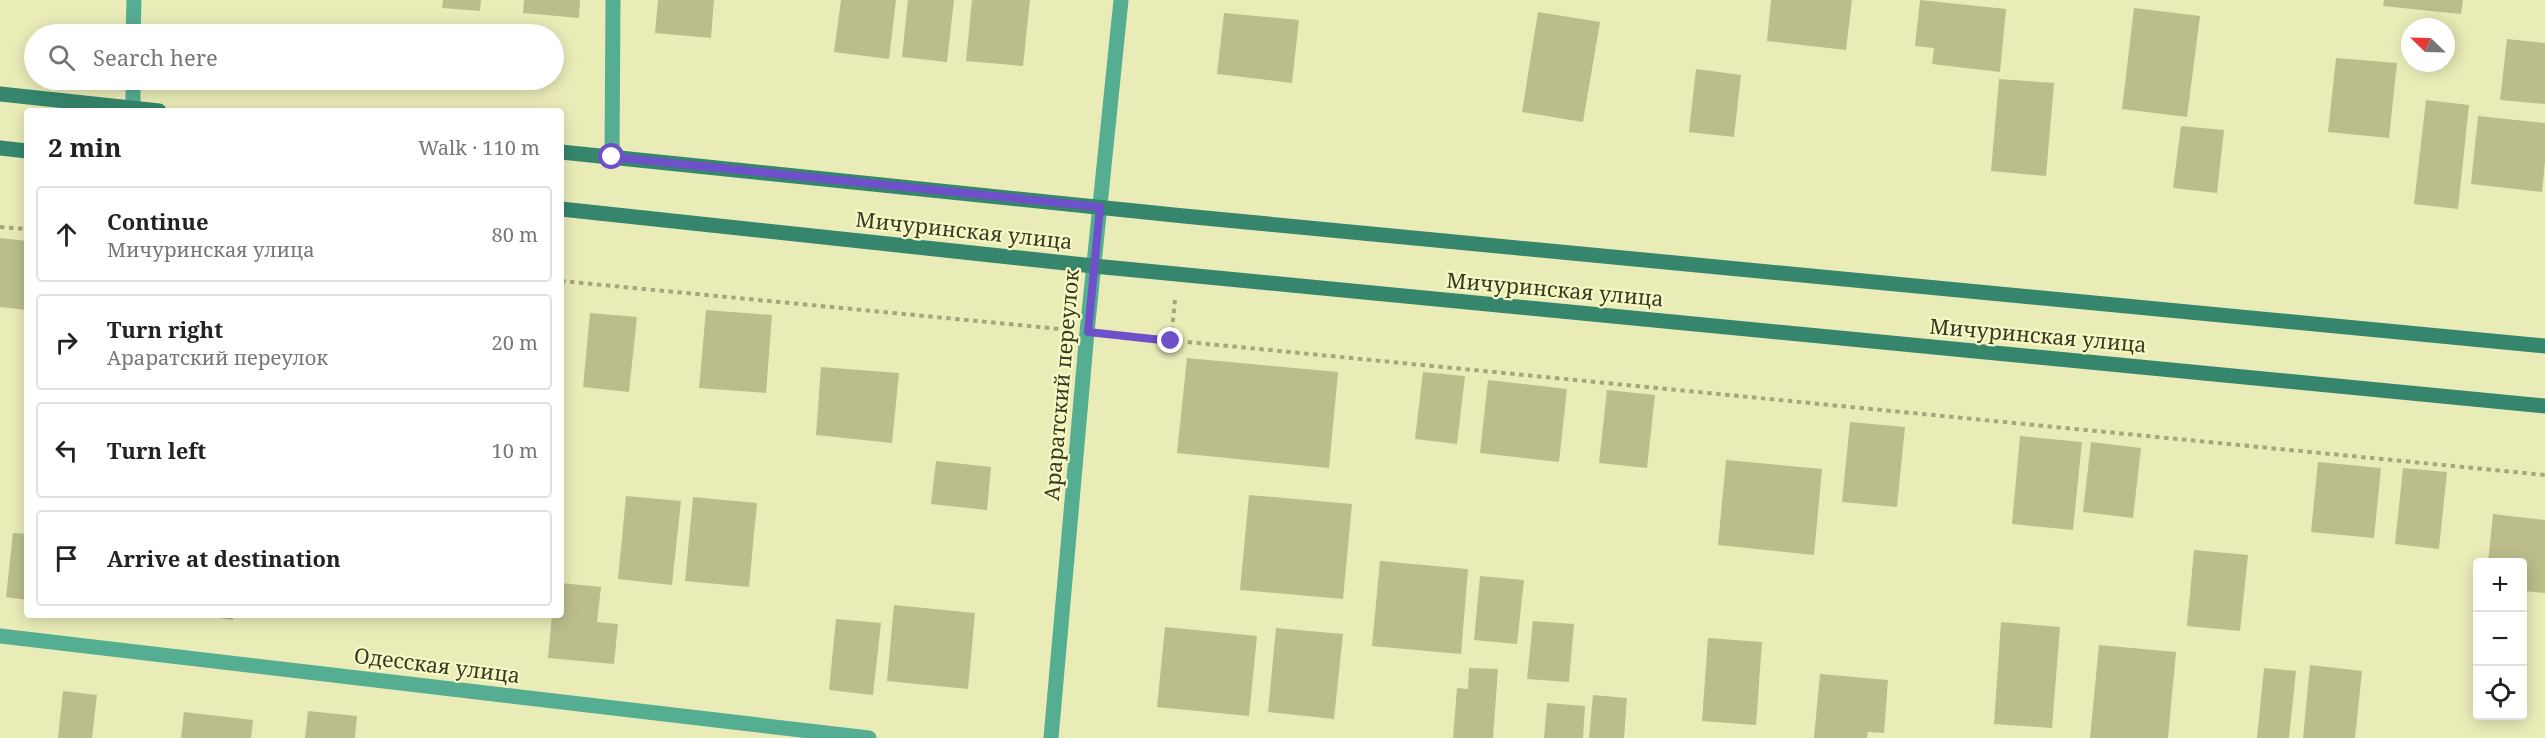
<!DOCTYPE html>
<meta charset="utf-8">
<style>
body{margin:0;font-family:"Noto Serif",serif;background:#f6f6f6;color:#222}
.controls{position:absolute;right:18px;bottom:18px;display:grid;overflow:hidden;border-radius:6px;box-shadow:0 3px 15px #0003}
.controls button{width:54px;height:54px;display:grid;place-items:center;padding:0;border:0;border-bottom:2px solid #e0e0e0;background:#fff;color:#222;font:30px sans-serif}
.compass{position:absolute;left:2401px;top:18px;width:54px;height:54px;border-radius:50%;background:#fff;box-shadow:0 3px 15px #0003;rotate:293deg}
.stop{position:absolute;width:18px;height:18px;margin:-14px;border:4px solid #6e50ca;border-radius:50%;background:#fff}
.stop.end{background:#6e50ca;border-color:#fff;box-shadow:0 2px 6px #0008}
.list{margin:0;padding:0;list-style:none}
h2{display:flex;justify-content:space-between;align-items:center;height:78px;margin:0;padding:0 24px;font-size:26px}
h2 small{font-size:20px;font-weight:400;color:#767676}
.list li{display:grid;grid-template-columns:39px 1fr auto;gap:18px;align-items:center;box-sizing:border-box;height:96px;margin:0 12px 12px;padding:0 12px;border:2px solid #e0e0e0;border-radius:6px}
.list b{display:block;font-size:22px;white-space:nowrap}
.list p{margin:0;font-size:20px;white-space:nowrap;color:#767676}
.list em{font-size:20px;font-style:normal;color:#767676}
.icon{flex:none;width:33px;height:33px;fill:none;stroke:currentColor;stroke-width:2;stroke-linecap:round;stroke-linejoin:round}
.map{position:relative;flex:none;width:2545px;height:738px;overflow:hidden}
.search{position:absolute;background:#fff;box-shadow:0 3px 15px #0003;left:24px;top:24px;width:540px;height:66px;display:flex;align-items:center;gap:15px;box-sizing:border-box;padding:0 21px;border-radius:33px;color:#767676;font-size:22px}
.panel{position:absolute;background:#fff;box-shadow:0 3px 15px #0003;left:24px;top:108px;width:540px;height:510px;border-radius:6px}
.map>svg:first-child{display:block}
</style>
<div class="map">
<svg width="2545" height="738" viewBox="0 0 2545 738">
<rect width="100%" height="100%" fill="#eaecb8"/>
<g fill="#bbbe8b">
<polygon points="443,0 481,0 480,11 442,8"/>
<polygon points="524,0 580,0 579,18 523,13"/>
<polygon points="658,0 714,0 711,38 655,33"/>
<polygon points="841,0 896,0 889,59 834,52"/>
<polygon points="908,0 954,0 947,62 902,57"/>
<polygon points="972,0 1030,0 1023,66 966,61"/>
<polygon points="1771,0 1852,0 1846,50 1767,41"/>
<polygon points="1920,0 2006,9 2000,72 1932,64 1934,48 1915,46"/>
<polygon points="2384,0 2463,0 2461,14 2383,6"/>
<polygon points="2134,8 2200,16 2187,117 2122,109"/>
<polygon points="1538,12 1600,22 1583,122 1522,112"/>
<polygon points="1224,13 1299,20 1292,83 1217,74"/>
<polygon points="2507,39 2545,43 2545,104 2500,100"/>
<polygon points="2336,58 2397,63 2389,138 2328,132"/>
<polygon points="1696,69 1741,75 1734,137 1689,132"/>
<polygon points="1999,79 2054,83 2046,176 1991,171"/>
<polygon points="2426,100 2469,105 2458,209 2414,204"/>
<polygon points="2478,116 2545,123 2545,162 2542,192 2471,184"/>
<polygon points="2181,126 2224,130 2217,193 2173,188"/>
<polygon points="0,238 27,241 27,310 0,307"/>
<polygon points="706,310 772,315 766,393 699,388"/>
<polygon points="590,313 637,317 629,392 583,387"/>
<polygon points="1187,358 1338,372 1329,468 1177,453"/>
<polygon points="821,367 899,373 892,443 816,435"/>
<polygon points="1423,372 1465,376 1457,444 1415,439"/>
<polygon points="1488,380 1567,389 1559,462 1480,453"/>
<polygon points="1607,390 1655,395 1647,468 1599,463"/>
<polygon points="1850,422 1905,427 1897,507 1842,502"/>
<polygon points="2020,436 2082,442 2073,530 2012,524"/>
<polygon points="2091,442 2141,448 2133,518 2083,512"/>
<polygon points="1726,460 1822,469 1814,555 1718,545"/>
<polygon points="936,461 991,467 987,510 931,504"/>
<polygon points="2318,462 2381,468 2374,538 2311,532"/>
<polygon points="2403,468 2447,472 2439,549 2395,544"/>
<polygon points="1249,495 1352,504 1343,599 1240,590"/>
<polygon points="626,496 681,501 672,585 618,579"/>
<polygon points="693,497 757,503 749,587 685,581"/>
<polygon points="2493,514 2545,520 2545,593 2523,591 2523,562 2488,562"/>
<polygon points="13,533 27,534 27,600 6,597"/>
<polygon points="2194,550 2248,555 2240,631 2187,626"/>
<polygon points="1380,561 1468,569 1461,654 1372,646"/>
<polygon points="1480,576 1524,580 1517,644 1474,640"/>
<polygon points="561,583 601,587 597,622 618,624 614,664 548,658 552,615 561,615"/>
<polygon points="894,605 975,613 968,689 887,681"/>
<polygon points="196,615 233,615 233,620"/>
<polygon points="836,619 881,623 873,695 829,690"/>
<polygon points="1533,621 1574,624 1569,682 1527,679"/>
<polygon points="2001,622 2060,627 2052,728 1994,724"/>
<polygon points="1165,627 1257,636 1249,716 1157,707"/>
<polygon points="1276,628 1343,634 1334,719 1268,712"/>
<polygon points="1708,638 1762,642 1756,725 1702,721"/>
<polygon points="2099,645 2176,652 2168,738 2090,738"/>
<polygon points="2310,665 2362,671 2355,738 2303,738"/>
<polygon points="1469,668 1498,669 1493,738 1453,738 1457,688 1468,689"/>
<polygon points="2264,668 2296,671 2289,738 2257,738"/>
<polygon points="1820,674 1888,680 1884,733 1868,732 1867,738 1814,738"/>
<polygon points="63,691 97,695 92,738 58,738"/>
<polygon points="1593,695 1627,698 1624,738 1589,738"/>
<polygon points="1547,703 1585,706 1583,738 1544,738"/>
<polygon points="308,711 357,716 355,738 305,738"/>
<polygon points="184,712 253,720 251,738 181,738"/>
</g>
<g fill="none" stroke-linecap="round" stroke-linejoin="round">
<g stroke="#a5a67e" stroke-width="4" stroke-dasharray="4.5 4.5" stroke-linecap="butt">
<polyline points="0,227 27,229"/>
<polyline points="561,281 1060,329"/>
<polyline points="1116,335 2545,475"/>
<polyline points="1171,340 1175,300"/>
</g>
<g stroke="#55ae92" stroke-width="15">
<polyline points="133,34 134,0"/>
<polyline points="133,108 133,80"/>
<polyline points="612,157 613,0"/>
<polyline points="0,636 869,738"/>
<polyline points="1051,738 1087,332 1121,0"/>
</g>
<g stroke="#36866e" stroke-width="15">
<polyline points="0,94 159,111"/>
<polyline points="0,148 27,151"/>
<polyline points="561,152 1184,216 2545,346"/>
<polyline points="561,209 1094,266 2545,406"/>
</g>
</g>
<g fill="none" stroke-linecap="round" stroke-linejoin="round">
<polyline stroke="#6e50ca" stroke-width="8" points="612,157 1100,207 1088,332 1171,341"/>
</g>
<g text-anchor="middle" stroke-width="4.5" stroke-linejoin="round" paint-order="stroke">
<g font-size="21" fill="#393925" stroke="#f7fac5">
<text transform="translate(964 231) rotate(6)" y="7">Мичуринская улица</text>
<text transform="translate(1555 290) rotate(5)" y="7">Мичуринская улица</text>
<text transform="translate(2038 336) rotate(5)" y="7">Мичуринская улица</text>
<text transform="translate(1062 385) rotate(-85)" y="7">Араратский переулок</text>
<text transform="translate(437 666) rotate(7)" y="7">Одесская улица</text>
</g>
</g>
</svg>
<div class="controls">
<button>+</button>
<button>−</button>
<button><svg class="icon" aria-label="locate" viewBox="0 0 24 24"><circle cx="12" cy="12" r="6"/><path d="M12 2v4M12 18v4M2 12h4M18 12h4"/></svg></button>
</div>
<svg class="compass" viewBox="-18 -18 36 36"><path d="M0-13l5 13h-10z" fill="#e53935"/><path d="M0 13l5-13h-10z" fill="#767676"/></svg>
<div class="stop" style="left:612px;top:157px"></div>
<div class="stop end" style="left:1171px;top:341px"></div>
<div class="search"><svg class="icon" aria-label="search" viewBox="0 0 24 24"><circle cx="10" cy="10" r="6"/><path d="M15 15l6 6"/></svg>Search here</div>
<section class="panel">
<h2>2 min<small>Walk · 110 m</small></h2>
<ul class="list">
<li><svg class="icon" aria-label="ahead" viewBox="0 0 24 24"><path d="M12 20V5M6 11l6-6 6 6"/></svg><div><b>Continue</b><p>Мичуринская улица</p></div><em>80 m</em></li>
<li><svg class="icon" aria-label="right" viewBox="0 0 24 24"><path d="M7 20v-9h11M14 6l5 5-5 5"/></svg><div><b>Turn right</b><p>Араратский переулок</p></div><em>20 m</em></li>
<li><svg class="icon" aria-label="left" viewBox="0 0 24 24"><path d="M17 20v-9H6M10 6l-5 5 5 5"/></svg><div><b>Turn left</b></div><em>10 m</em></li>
<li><svg class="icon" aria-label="arrive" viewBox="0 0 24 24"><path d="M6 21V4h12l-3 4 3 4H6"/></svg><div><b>Arrive at destination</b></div></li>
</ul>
</section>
</div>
